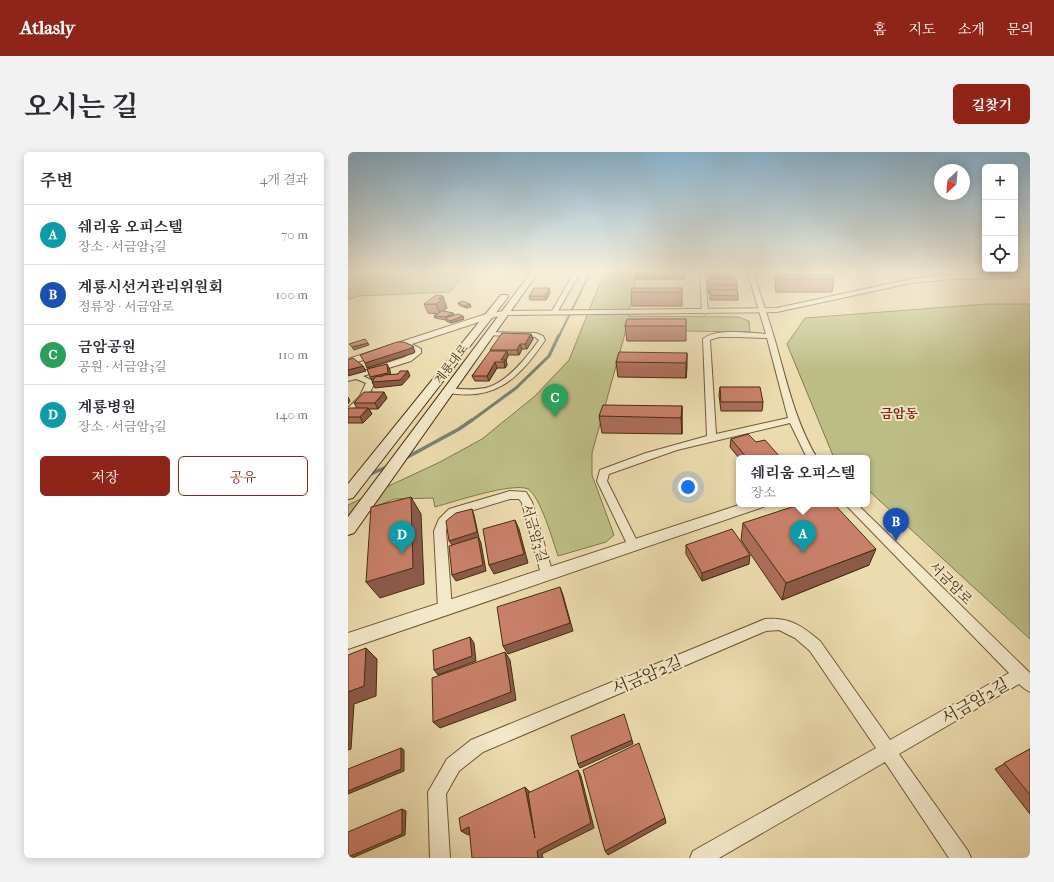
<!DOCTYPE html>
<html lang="ko">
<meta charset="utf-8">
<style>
body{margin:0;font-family:"IM FELL French Canon","Noto Serif KR",serif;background:#f2f2f3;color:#2b2b33}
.controls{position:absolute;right:12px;top:12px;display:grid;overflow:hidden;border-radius:6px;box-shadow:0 2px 10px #0003}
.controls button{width:36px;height:36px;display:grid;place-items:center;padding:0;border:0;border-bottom:1px solid #e1e1e2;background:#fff;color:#2b2b33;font:20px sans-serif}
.compass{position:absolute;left:586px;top:12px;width:36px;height:36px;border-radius:50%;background:#fff;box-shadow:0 2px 10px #0003;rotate:206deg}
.you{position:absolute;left:340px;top:335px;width:14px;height:14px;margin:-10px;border:3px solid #fff;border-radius:50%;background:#1a73e8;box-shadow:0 0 0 6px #1a73e833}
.badge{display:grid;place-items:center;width:26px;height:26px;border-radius:50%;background:#8f2418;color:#fff;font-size:13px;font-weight:700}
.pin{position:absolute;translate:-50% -33px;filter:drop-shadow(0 1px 2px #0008)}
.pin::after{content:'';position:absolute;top:21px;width:14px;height:12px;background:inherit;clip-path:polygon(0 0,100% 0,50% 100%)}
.popup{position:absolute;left:388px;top:303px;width:134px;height:52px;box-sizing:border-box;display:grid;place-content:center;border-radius:6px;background:#fff;filter:drop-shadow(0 1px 3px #0005);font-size:13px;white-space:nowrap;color:#7c7c81}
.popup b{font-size:15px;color:#2b2b33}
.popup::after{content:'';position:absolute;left:50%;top:100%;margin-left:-8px;border:8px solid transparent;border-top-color:#fff}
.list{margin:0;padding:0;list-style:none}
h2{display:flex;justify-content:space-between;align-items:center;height:52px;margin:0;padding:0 16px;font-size:17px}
h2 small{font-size:13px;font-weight:400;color:#7c7c81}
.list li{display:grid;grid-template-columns:26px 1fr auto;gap:12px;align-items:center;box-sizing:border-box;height:60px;padding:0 16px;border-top:1px solid #e1e1e2}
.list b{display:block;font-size:15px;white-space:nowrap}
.list p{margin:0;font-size:13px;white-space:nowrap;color:#7c7c81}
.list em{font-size:13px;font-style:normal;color:#7c7c81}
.actions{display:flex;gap:8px;padding:12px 16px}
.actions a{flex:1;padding:9px 0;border:1px solid #8f2418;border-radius:6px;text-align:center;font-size:14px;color:#8f2418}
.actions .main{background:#8f2418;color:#fff}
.icon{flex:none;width:22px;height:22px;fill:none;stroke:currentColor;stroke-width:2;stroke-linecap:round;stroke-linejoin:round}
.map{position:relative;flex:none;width:682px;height:706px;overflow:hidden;border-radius:6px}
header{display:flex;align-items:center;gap:24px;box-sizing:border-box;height:56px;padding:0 20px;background:#8f2418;color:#fff}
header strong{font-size:19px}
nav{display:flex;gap:22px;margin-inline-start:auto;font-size:14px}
.intro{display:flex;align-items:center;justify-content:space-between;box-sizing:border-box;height:96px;padding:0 24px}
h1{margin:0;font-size:28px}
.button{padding:10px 18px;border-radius:6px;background:#8f2418;color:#fff;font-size:14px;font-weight:700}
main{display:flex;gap:24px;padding:0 24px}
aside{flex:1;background:#fff;border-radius:6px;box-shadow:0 2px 10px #0003}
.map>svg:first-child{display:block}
</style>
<header>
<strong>Atlasly</strong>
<nav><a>홈</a><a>지도</a><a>소개</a><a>문의</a></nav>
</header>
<div class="intro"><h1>오시는 길</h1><a class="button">길찾기</a></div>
<main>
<aside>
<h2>주변<small>4개 결과</small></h2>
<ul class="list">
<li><span class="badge" style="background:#0f9aa8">A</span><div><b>쉐리움 오피스텔</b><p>장소 · 서금암3길</p></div><em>70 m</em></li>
<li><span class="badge" style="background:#1a4fb4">B</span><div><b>계룡시선거관리위원회</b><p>정류장 · 서금암로</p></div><em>100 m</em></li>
<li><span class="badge" style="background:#2e9e5b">C</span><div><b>금암공원</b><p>공원 · 서금암3길</p></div><em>110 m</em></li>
<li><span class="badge" style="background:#0f9aa8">D</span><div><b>계룡병원</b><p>장소 · 서금암3길</p></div><em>140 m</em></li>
</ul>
<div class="actions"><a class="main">저장</a><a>공유</a></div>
</aside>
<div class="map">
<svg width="682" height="706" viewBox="0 0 682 706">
<rect width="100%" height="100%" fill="#ecdbae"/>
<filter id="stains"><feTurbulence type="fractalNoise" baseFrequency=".005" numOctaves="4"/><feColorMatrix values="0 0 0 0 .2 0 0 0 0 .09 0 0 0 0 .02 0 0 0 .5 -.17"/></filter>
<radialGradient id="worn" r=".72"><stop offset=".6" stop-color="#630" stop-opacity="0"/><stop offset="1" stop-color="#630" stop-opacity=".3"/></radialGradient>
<g fill="#bdbe86" stroke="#81764a">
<polygon points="0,119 77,119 83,123 103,119 117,119 102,140 10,144 0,148 0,129 6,127 0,127"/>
<path d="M 257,119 L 290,119 L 280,164 L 390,165 L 401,169 L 402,180 L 278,178 L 244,301 L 244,323 L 266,383 L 258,390 L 210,404 C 205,389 192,344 180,337 C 165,330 105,350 87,355 L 85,346 L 46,347 L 0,366 L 0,353 L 92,310 L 134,287 L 187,244 L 221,208 Z"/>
<polygon points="638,152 682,152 682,487 519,337 519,306 486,306 439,192 457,166"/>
</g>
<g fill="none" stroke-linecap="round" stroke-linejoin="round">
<polyline stroke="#798172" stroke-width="2" points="211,184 243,119"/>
<polyline stroke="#798172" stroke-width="3" points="123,269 168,236 201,204 211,183"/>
<g stroke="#798172" stroke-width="3.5">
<polyline points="54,308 111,277 124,268"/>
<polyline points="20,323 41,314"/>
</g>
<defs>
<g id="minor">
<polygon points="227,119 233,119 210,159 205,160 204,159"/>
<polygon points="352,119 357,119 360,160 357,162 354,160"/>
<path d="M 399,119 L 405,119 C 412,143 421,167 428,192 C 439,231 448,271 469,306 L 459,306 L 442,271 L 329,298 L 261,322 L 259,329 L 291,393 L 289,396 L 285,398 L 281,396 L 249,329 L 252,318 L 298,301 L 359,284 L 355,187 C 367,176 402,181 418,182 ZM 389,185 L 419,186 L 440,266 L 368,282 L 362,188 L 371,185 Z"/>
<path d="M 140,180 L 188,181 L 195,184 L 197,188 C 172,226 146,251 97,240 L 96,238 L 97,236 L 100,236 C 113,237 128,239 141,235 C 161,228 179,205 191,188 L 187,185 L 138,183 L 137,182 Z"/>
<polygon points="58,189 73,197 73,201 63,209 15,224 27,230 19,247 3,263 0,264 0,256 12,244 18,231 8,227 0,229 0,224 57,205 65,199 56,192 54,191"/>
<polygon points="162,339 178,340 184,350 205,422 203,426 199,427 195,426 193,422 174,351 171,347 162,347 109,363 100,372 98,379 104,456 102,460 97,462 92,460 90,456 86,379 91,367 101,357"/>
<path d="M 497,352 L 509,352 L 682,521 L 682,540 L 677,537 L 671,532 L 551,602 L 620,699 L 623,706 L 601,706 L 537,610 L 371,706 L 342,706 L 345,699 L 528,596 L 462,499 L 447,486 L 431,478 L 418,479 L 135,600 L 111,619 L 98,642 L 102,706 L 82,706 L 80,640 L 99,607 L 123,588 L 417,467 C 442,465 454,474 472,489 L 542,588 L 661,521 Z"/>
</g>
<g id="tertiary">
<polygon points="682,121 682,125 604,127 563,131 429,160 156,163 143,166 0,213 0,207 138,162 156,159 429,156 563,127 604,123"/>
<polygon points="394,352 417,352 415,355 0,497 0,481"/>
</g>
<g id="secondary">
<polygon points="184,119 191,119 6,381 0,383 0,365"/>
<polygon points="153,143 159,143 160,145 5,346 0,347 0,332"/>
</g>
</defs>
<use href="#minor" stroke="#6f5836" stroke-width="2"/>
<use href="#tertiary" stroke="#6f5836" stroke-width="2"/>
<use href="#secondary" stroke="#452d0e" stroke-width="2"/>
<use href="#minor" fill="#f3e8ca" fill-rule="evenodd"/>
<use href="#tertiary" fill="#f3e8ca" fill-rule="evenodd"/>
<use href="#secondary" fill="#f3e8ca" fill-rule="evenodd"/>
</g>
<g fill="#ad6e5b" stroke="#452d0e">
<polygon points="288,119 338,119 337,127 288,127"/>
<polygon points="361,119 386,123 386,127 361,127"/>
<polygon points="429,119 499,119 498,120 429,120"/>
<polygon points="428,123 486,127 484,140 428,140 427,135"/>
<polygon points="360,127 389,133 389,138 390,144 390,148 362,148 362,141 360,141"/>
<polygon points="201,136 202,141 198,148 182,148 181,144"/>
<polygon points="334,136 334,154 284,154 283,140"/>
<polygon points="110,151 122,152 123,155 118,156 111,153"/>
<polygon points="76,152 98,153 99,156 95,159 105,161 106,163 116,167 103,171 98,169 98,168 87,166 86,164 89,162 80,161"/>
<polygon points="338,167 338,189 279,189 277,174"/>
<polygon points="183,182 185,187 179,197 174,197 171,203 160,203 160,204 158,208 159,213 157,216 149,216 141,229 127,229 124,224 143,199 142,198"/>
<polygon points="339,201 338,226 270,225 268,210"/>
<polygon points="372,235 415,250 414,259 373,259 371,243"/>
<polygon points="39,246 30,257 21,257 24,262 15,271 0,271 0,257 9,256 6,251"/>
<polygon points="334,254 334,282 254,281 251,264"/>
<polygon points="383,287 408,290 433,306 391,306 382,295"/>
<polygon points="395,371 521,413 434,448 393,388"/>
<polygon points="338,393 401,412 354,429 338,402"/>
<polygon points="682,597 682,662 647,617"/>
</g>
<g fill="#8d5a4a" stroke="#452d0e">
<polygon points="201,136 202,141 198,148 197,144"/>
<polygon points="95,144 99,156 92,162 88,152 90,147"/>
<polygon points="122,152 123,155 118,156 117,154"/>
<polygon points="105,161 106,163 97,166 97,165"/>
<polygon points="115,164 116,167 103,171 102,169"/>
<polygon points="183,182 185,187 179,197 177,192"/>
<polygon points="20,191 21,193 6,198 4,195"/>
<polygon points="172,192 174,197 171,203 169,198"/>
<polygon points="65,194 67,200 66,201 19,216 17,211"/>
<polygon points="159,199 160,204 158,208 159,213 157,216 156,210 153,208"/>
<polygon points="339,201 339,216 338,226 338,211"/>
<polygon points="147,210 149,216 141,229 139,224"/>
<polygon points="39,212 42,218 43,226 25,230 22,225"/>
<polygon points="15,214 18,219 0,224 0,218"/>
<polygon points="60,219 62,224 54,233 27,236 24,230"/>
<polygon points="36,240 39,246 30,257 27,251"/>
<polygon points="0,245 2,249 0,252"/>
<polygon points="334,254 334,282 333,266"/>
<polygon points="20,256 24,262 15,271 12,265"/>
<polygon points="63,345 73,362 76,432 32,446 18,430"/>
<polygon points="124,357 126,363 131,386 133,391 138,419 108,429 104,423 105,394 101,389"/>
<polygon points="167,368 171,377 180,411 146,422 141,413"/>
<polygon points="528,397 521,413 434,448 438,431"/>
<polygon points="402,403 401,412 354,429 354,421"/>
<polygon points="212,435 215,443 225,479 160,502 155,494"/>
<polygon points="122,485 126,491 128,509 90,523 86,518"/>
<polygon points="18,496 29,507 28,544 6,552 3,597 0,598 0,540"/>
<polygon points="157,500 162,508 168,548 92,576 85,570"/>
<polygon points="284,588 285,592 232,616 230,612"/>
<polygon points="53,596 56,598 56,619 0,642 0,639"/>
<polygon points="230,618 233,624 246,676 194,702 195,706 190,706 189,699"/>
<polygon points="177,635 182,640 187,686"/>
<polygon points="54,657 58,659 57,683 4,706 0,706 0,705"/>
<polygon points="317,666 318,671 260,703 257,699"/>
<polygon points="121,675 128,679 120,683 113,679"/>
</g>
<g fill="#c9806a" stroke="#452d0e">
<polygon points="361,119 386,119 386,123 361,122"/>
<polygon points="428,123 483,123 486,127 430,127"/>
<polygon points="360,127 388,127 389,133 360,132"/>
<polygon points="186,136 201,136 197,144 181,144"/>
<polygon points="284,136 334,136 334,140 283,140"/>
<polygon points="362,138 389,138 390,144 362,143"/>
<polygon points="88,143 95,144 90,147 95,147 88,152 76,152"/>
<polygon points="115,149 122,152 117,154 110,151"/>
<polygon points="94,159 105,161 97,165 86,164"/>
<polygon points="110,162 115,164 102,169 97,166"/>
<polygon points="279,167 338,167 338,174 277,174"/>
<polygon points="154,181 183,182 177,192 172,192 169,198 142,198"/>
<polygon points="17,187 20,191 4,195 1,192"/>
<polygon points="49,190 56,190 65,194 64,196 17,211 12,203"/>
<polygon points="142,199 159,199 153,208 158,208 156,210 147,210 139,224 124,224"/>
<polygon points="271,200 339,201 338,211 268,210"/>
<polygon points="5,206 15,214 0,218 0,208"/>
<polygon points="39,212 40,221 22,225 19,217"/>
<polygon points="52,219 60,219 52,228 24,230 27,225 35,224 36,223 50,222"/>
<polygon points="372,235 412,235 415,250 373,250"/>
<polygon points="16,240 36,240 27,251 6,251"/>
<polygon points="255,253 334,254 333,266 251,264"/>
<polygon points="1,256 20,256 12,265 0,265 0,257"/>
<polygon points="400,282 408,290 417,288 433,306 399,306 383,287"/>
<polygon points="63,345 65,416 18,430 23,355"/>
<polygon points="453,352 486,352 528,397 438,431 395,371"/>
<polygon points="124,357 129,380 101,389 98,369 108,361"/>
<polygon points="167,368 176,402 141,413 135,377"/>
<polygon points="384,377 402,403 354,421 338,393"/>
<polygon points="130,385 135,413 104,423 101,394"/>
<polygon points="212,435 222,471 155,494 149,455"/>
<polygon points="122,485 124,504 86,518 85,498"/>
<polygon points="18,496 16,534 0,540 0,503"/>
<polygon points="157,500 163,540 85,570 84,526"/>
<polygon points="276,562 284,588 230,612 223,584"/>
<polygon points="291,591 317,666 257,699 235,618"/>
<polygon points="53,596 53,617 0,639 0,617"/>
<polygon points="682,597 682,643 656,611"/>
<polygon points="230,618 243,671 189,699 190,706 124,706 121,675 113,679 111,666 177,635 187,686 180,641"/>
<polygon points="54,657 54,682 0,705 0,680"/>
</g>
<linearGradient id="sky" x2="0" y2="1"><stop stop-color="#89b6d4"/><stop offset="0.55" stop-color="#f6efdb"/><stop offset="1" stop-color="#f6efdb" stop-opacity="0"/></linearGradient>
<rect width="682" height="217" fill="url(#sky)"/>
<g text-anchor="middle" stroke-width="4" stroke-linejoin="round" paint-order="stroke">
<g font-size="12" fill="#452d0e" stroke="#f3e8ca">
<text transform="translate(103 212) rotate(-52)" y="4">계룡대로</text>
</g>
<g font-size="13" font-weight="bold" fill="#7a1f14" stroke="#f3e8ca">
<text x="551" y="266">금암동</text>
</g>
<g font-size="14" fill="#452d0e" stroke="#f3e8ca">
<text transform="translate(187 381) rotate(73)" y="5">서금암3길</text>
<text transform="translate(603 431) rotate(45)" y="5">서금암로</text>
</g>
<g font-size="17" fill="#452d0e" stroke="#f3e8ca">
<text transform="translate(299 523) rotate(-23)" y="6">서금암2길</text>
<text transform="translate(627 549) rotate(-30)" y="6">서금암2길</text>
</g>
</g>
<rect width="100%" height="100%" filter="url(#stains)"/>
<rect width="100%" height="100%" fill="url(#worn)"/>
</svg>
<div class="controls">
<button>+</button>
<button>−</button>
<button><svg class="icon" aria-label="locate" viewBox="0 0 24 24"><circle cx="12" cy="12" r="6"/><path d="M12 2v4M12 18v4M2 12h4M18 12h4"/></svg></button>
</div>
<svg class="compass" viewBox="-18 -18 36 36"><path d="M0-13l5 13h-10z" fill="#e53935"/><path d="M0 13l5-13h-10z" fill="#7c7c81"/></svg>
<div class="you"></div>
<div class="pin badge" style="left:455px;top:401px;background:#0f9aa8">A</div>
<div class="popup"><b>쉐리움 오피스텔</b>장소</div>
<div class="pin badge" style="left:548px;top:389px;background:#1a4fb4">B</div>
<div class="pin badge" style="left:207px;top:265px;background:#2e9e5b">C</div>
<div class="pin badge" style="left:54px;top:402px;background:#0f9aa8">D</div>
</div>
</main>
